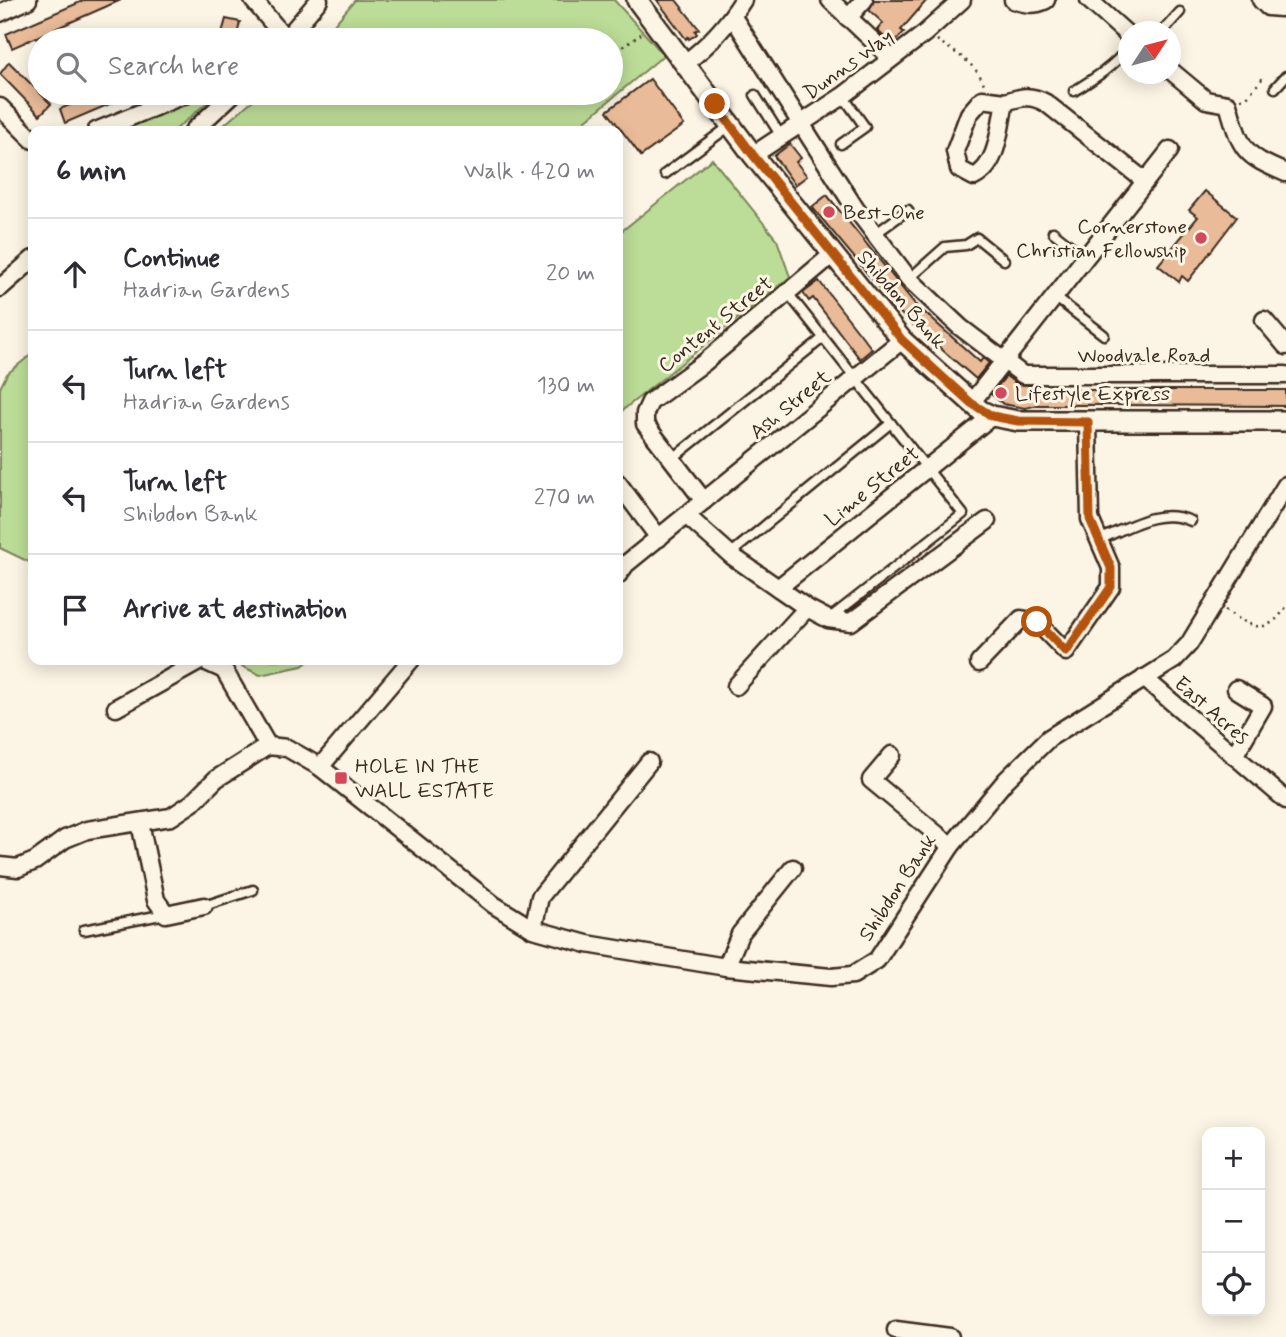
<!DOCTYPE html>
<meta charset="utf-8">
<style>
body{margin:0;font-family:Mynerve,sans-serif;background:#f7f7f7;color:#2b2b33}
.controls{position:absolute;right:21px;bottom:21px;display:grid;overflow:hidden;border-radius:14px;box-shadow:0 4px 18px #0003}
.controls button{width:63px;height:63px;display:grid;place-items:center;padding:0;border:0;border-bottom:2px solid #e1e1e2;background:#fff;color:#2b2b33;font:35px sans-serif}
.compass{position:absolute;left:1118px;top:21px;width:63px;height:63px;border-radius:50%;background:#fff;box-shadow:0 4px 18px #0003;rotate:54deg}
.stop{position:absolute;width:21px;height:21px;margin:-16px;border:5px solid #b45309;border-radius:50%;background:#fff}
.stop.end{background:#b45309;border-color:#fff;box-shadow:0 2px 7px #0008}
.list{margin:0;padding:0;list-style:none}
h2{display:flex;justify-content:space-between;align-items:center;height:91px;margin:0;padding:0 28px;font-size:30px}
h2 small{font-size:23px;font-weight:400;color:#7c7c81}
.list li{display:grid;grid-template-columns:46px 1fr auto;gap:21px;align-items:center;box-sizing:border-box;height:112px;padding:0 28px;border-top:2px solid #e1e1e2}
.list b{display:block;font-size:26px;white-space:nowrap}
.list p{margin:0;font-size:23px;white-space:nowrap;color:#7c7c81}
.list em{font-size:23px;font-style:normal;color:#7c7c81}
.icon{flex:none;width:38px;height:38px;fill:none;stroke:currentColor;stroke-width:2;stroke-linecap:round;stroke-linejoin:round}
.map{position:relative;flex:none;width:1286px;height:1337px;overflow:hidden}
.search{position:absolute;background:#fff;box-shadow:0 4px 18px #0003;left:28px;top:28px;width:595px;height:77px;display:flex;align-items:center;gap:18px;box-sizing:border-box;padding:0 24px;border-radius:38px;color:#7c7c81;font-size:26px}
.panel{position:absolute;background:#fff;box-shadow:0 4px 18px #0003;left:28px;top:126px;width:595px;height:539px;border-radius:14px}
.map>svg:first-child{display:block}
</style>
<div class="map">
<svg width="1286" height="1337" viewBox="0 0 1286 1337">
<rect width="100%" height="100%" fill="#fcf5e5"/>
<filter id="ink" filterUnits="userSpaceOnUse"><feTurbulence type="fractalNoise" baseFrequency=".0143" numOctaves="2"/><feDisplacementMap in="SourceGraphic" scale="14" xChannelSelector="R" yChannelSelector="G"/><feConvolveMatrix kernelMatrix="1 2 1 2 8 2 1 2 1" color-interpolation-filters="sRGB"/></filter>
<g filter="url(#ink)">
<g fill="#bcdd97" stroke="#7c845a" stroke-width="2">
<polygon points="355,0 614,0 664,55 573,131 217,131 261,93 611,93 611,40 321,40"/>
<polygon points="207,94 212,98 174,131 113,131"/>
<polygon points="712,159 777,240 790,277 618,414 618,234"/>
<polygon points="33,353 33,564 0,548 0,388 7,374"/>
<polygon points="229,660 310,660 302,666 260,675"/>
</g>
<g fill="#e9bb99" stroke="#3b2a1e" stroke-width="2">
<polygon points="85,0 121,0 12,48 6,34"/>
<polygon points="657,0 676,0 699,29 695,31 697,34 689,39 688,37 686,39"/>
<polygon points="874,0 927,0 901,30 904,32 892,45 877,30 883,23 869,10"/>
<polygon points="226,19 240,22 236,40 220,40"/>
<polygon points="9,62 51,104 40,115 0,74"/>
<polygon points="650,79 684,125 641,156 607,111"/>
<polygon points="98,93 116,93 119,100 65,123 60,109"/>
<polygon points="790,144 801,158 796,162 807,176 795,185 774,156"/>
<polygon points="1205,191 1237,217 1188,281 1182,276 1179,282 1158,265 1198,217 1189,210"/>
<polygon points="827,195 915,304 980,362 983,358 989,363 976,379 903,316 812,207"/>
<polygon points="819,281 872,349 860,359 813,298 809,301 803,293"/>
<polygon points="1006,376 1017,384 1038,386 1038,390 1286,390 1286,406 1108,405 1038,405 1025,408 1003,404 991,394"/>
</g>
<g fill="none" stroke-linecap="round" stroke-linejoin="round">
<defs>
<g id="service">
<polyline points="1162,32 1180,12"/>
<polyline points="1275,88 1286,76"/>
<path d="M 1074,91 C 1095,78 1113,67 1128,48"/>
<polyline points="755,95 781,136"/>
<polyline points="841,144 865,127 843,96"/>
<polyline points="665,174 731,125"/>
<polyline points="1053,232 1085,257"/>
<polyline points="875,234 908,210"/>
<polyline points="909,279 945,247 966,245 977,238 1004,260"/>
<polyline points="787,292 963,514 830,618"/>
<polyline points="1055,297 1104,335"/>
<polyline points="672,459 823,338"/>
<path d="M 1099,540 C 1130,527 1158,507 1191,521"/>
<polyline points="730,554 891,423"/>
<polyline points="204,906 253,890"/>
<polyline points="84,930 166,914"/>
</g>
<g id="minor">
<polyline points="253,0 286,39"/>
<polyline points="830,0 891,58"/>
<path d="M 1013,0 C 1026,4 1034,6 1046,0"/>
<polyline points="1089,0 1128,35"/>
<polyline points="1261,0 1268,7 1281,8 1286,3"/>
<polyline points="0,13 28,0"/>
<polyline points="733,17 855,208 909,279 960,327 1023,375 1286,375"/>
<polyline points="848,18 864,0"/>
<polyline points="285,40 319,0"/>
<path d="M 685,63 C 708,46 728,24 743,0"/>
<path d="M 1170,70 L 1206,100 L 1228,104 C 1241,149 1242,155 1286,173"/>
<path d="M 1005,102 L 982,99 L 969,114 L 955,151 L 959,169 L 974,177 C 999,165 999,127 1005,102 C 1021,97 1030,94 1046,103 L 1145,181"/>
<polyline points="0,107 33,140"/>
<polyline points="96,131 189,93"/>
<polyline points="193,131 234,93"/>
<polyline points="753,155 843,96 924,34 962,0"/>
<polyline points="0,288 33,259"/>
<polyline points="1264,320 1286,346"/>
<polyline points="971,403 1170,150"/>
<polyline points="618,483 659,538"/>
<polyline points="704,501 645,424 645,413 650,402 705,362 833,254"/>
<polyline points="687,516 732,556 807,608 828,619 851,622 987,521"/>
<polyline points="618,575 626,564 902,340"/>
<polyline points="778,588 992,416"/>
<polyline points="979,663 1021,619 1037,622 1066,652 1111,587 1111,568 1090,519 1088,422"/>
<polyline points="1144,678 1286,800"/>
<polyline points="736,686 807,608"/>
<polyline points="116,708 202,660 224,670 268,746"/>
<polyline points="892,755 871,780 951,846"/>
<polyline points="1234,756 1263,706 1236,689"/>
<polyline points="320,767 411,660"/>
<polyline points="140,823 156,900 166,914 204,906"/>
<polyline points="0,866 18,868 35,861 65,839 87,830 171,817 192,803 216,779 268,746 287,748 320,767 494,905 533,929 587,944 726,967 831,977 853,975 877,960 951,846 1006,780 1049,738 1174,660 1189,644 1286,485"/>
<polyline points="533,929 540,897 649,762"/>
<polyline points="726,967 740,934 793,868"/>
<polyline points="896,1330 950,1337"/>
</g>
<polyline id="tertiary" points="637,0 753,155 902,340 981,411 992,416 1018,421 1286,421"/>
</defs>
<use href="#service" stroke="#3b2a1e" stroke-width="13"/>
<use href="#minor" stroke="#3b2a1e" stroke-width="21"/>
<use href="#tertiary" stroke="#3b2a1e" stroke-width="24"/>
<g stroke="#3b2a1e" stroke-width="2.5" stroke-dasharray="2 5" stroke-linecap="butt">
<path d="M 937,40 C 955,53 978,64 985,87"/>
<polyline points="611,55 641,34"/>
<polyline points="1241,99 1247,97 1262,79 1266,82"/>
<path d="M 1225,610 C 1250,626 1266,638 1286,607"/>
</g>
<use href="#service" stroke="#fcf5e5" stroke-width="8"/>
<use href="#minor" stroke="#fcf5e5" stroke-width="16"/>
<use href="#tertiary" stroke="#fcf5e5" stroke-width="19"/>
</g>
</g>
<g fill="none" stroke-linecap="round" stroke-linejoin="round" filter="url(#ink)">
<polyline stroke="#b45309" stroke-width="9" points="715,104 753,155 902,340 971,403 992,416 1018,421 1088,422 1090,519 1111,568 1111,587 1066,652 1037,622"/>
</g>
<g fill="#d1495b" stroke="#fcf5e5" stroke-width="2.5">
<circle cx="829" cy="212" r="7"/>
<circle cx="1201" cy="238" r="7"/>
<circle cx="1001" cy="393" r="7"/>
<rect x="334" y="771" width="14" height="14" rx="3.5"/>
</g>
<g text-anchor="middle" stroke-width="6" stroke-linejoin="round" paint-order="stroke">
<g font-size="21" fill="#3b2a1e" stroke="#fcf5e5">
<text transform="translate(848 64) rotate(-36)" y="7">Dunns Way</text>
<text transform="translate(902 299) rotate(49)" y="7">Shibdon Bank</text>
<text transform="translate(715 324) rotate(-39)" y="7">Content Street</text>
<text x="1144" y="362">Woodvale Road</text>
<text transform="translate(790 404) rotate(-39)" y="7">Ash Street</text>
<text transform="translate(872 486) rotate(-39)" y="7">Lime Street</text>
<text transform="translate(1212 710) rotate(41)" y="7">East Acres</text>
<text transform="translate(897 887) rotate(-57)" y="7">Shibdon Bank</text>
</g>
<g font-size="21" fill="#3b2a1e" stroke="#fcf5e5" text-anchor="start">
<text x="843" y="219">Best-One</text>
<text x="1187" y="233" text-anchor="end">Cornerstone<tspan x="1187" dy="24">Christian Fellowship</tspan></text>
<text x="1015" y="400">Lifestyle Express</text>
<text x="355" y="773">HOLE IN THE<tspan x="355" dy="24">WALL ESTATE</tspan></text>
</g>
</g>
</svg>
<div class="controls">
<button>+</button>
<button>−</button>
<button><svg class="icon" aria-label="locate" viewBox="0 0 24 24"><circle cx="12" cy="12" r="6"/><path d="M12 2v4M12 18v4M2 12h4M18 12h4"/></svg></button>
</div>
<svg class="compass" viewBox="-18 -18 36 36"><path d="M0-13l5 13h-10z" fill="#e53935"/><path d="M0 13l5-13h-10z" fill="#7c7c81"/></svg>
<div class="stop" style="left:1037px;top:622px"></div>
<div class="stop end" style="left:715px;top:104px"></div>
<div class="search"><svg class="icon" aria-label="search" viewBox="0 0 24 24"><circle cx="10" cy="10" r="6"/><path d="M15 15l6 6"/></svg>Search here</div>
<section class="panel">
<h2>6 min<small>Walk · 420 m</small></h2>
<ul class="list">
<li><svg class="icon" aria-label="ahead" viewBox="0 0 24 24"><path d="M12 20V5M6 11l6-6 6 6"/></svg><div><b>Continue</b><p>Hadrian Gardens</p></div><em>20 m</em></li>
<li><svg class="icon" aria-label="left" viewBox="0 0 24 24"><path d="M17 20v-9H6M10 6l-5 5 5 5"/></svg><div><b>Turn left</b><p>Hadrian Gardens</p></div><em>130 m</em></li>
<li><svg class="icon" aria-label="left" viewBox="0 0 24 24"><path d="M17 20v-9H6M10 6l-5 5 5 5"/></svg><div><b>Turn left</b><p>Shibdon Bank</p></div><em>270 m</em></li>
<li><svg class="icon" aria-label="arrive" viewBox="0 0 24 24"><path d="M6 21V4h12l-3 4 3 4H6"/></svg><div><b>Arrive at destination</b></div></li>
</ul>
</section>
</div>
